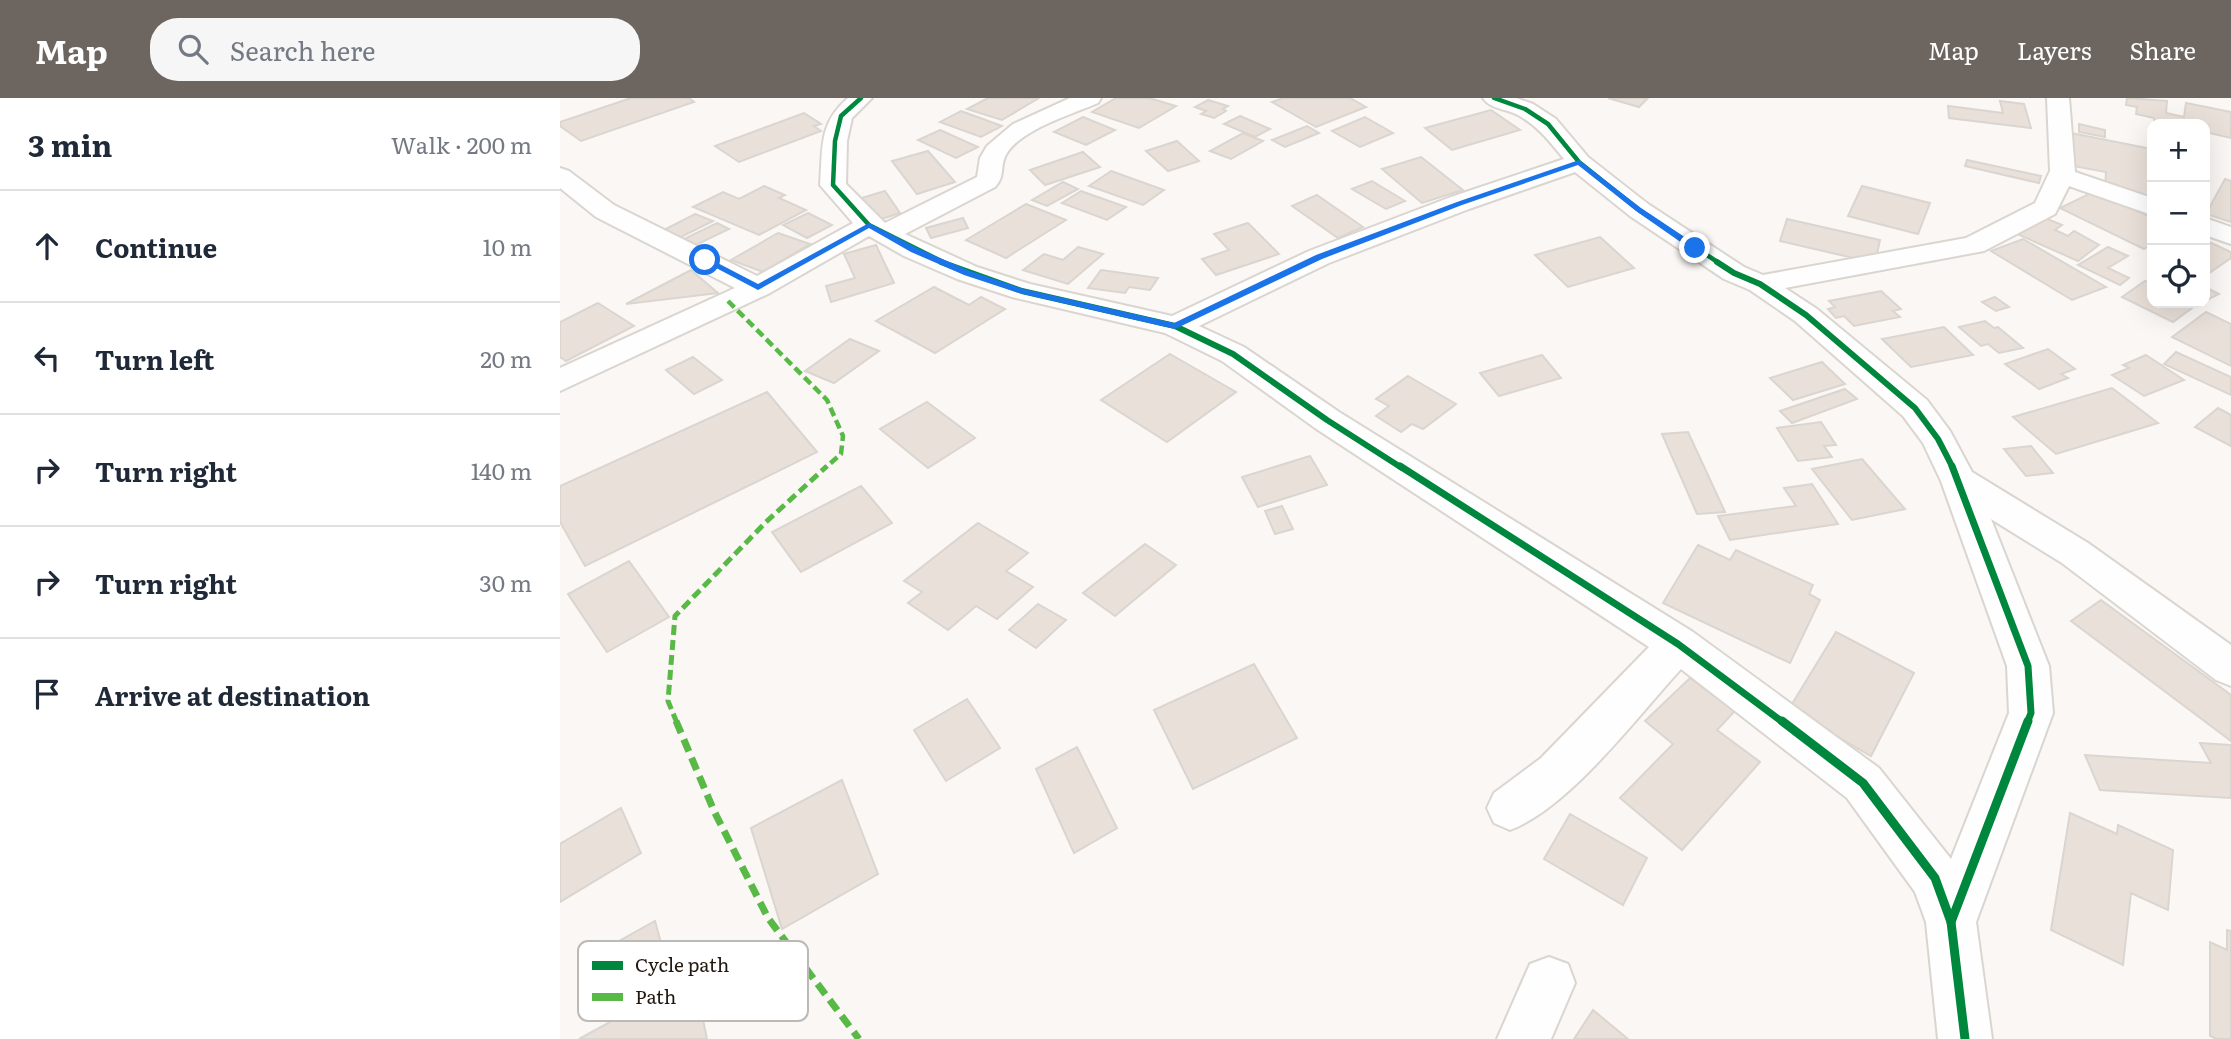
<!DOCTYPE html>
<meta charset="utf-8">
<style>
body{margin:0;font-family:Literata,serif;background:#f6f6f7;color:#1f2937}
.controls{position:absolute;right:21px;top:21px;display:grid;overflow:hidden;border-radius:14px;box-shadow:0 7px 28px #0002}
.controls button{width:63px;height:63px;display:grid;place-items:center;padding:0;border:0;border-bottom:2px solid #e0e1e3;background:#fff;color:#1f2937;font:35px sans-serif}
.stop{position:absolute;width:21px;height:21px;margin:-16px;border:5px solid #1a73e8;border-radius:50%;background:#fff}
.stop.end{background:#1a73e8;border-color:#fff;box-shadow:0 2px 7px #0008}
.list{margin:0;padding:0;list-style:none}
h2{display:flex;justify-content:space-between;align-items:center;height:91px;margin:0;padding:0 28px;font-size:30px}
h2 small{font-size:23px;font-weight:400;color:#747a83}
.list li{display:grid;grid-template-columns:46px 1fr auto;gap:21px;align-items:center;box-sizing:border-box;height:112px;padding:0 28px;border-top:2px solid #e0e1e3}
.list b{display:block;font-size:26px;white-space:nowrap}
.list em{font-size:23px;font-style:normal;color:#747a83}
.icon{flex:none;width:38px;height:38px;fill:none;stroke:currentColor;stroke-width:2;stroke-linecap:round;stroke-linejoin:round}
.map{position:relative;flex:none;width:1671px;height:941px;overflow:hidden}
header{display:flex;align-items:center;gap:42px;box-sizing:border-box;height:98px;padding:0 35px;background:#6d6660;color:#fff}
header strong{font-size:33px}
nav{display:flex;gap:38px;margin-inline-start:auto;font-size:24px}
.search{width:490px;height:63px;background:#f6f6f7;display:flex;align-items:center;gap:18px;box-sizing:border-box;padding:0 24px;border-radius:28px;color:#747a83;font-size:26px}
main{display:flex}
aside{flex:1;background:#fff}
.map>svg:first-child{display:block}
</style>
<header>
<strong>Map</strong>
<div class="search"><svg class="icon" aria-label="search" viewBox="0 0 24 24"><circle cx="10" cy="10" r="6"/><path d="M15 15l6 6"/></svg>Search here</div>
<nav><a>Map</a><a>Layers</a><a>Share</a></nav>
</header>
<main>
<aside>
<h2>3 min<small>Walk · 200 m</small></h2>
<ul class="list">
<li><svg class="icon" aria-label="ahead" viewBox="0 0 24 24"><path d="M12 20V5M6 11l6-6 6 6"/></svg><div><b>Continue</b></div><em>10 m</em></li>
<li><svg class="icon" aria-label="left" viewBox="0 0 24 24"><path d="M17 20v-9H6M10 6l-5 5 5 5"/></svg><div><b>Turn left</b></div><em>20 m</em></li>
<li><svg class="icon" aria-label="right" viewBox="0 0 24 24"><path d="M7 20v-9h11M14 6l5 5-5 5"/></svg><div><b>Turn right</b></div><em>140 m</em></li>
<li><svg class="icon" aria-label="right" viewBox="0 0 24 24"><path d="M7 20v-9h11M14 6l5 5-5 5"/></svg><div><b>Turn right</b></div><em>30 m</em></li>
<li><svg class="icon" aria-label="arrive" viewBox="0 0 24 24"><path d="M6 21V4h12l-3 4 3 4H6"/></svg><div><b>Arrive at destination</b></div></li>
</ul>
</aside>
<div class="map">
<svg width="1671" height="941" viewBox="0 0 1671 941">
<rect width="100%" height="100%" fill="#faf7f5"/>
<g fill="#e9e0d9" stroke="#dbd5d0" stroke-width="2">
<polygon points="71,0 129,0 134,4 21,43 0,28 0,24"/>
<polygon points="428,0 479,0 442,22 407,11"/>
<polygon points="556,0 589,0 616,8 579,30 532,14"/>
<polygon points="723,0 790,0 806,9 756,29 712,4"/>
<polygon points="1048,0 1088,0 1079,9"/>
<polygon points="1567,0 1607,3 1606,15 1624,19 1626,5 1671,14 1671,40 1645,34 1645,26 1594,23 1594,20 1576,16 1577,9 1566,7"/>
<polygon points="648,2 668,8 663,11 666,13 654,20 641,16 646,13 635,9"/>
<polygon points="1440,3 1464,6 1471,30 1389,20 1388,8 1443,15"/>
<polygon points="931,12 960,32 892,52 865,30"/>
<polygon points="401,13 442,28 421,39 380,24"/>
<polygon points="244,15 261,26 254,28 261,33 179,64 155,48"/>
<polygon points="680,18 710,31 695,39 664,26"/>
<polygon points="523,19 555,32 526,47 494,34"/>
<polygon points="805,19 833,35 800,49 772,33"/>
<polygon points="1519,26 1545,32 1545,39 1519,34"/>
<polygon points="747,28 759,35 725,49 712,42"/>
<polygon points="380,32 418,49 396,60 358,42"/>
<polygon points="683,35 703,43 671,61 650,53"/>
<polygon points="1511,35 1592,51 1591,100 1545,91 1546,74 1508,67"/>
<polygon points="617,43 639,63 608,73 586,53"/>
<polygon points="368,53 395,84 357,96 332,63"/>
<polygon points="523,54 540,69 485,87 470,72"/>
<polygon points="861,59 903,92 862,105 822,71"/>
<polygon points="1407,62 1481,78 1479,85 1405,68"/>
<polygon points="551,73 604,92 583,107 529,88"/>
<polygon points="1665,81 1671,83 1671,124 1646,116"/>
<polygon points="812,83 845,103 826,111 792,91"/>
<polygon points="503,84 518,91 487,108 472,102"/>
<polygon points="204,88 225,97 219,100 246,112 199,137 133,109 163,94 179,101"/>
<polygon points="1302,88 1370,105 1358,136 1288,118"/>
<polygon points="325,93 340,115 309,125 295,102"/>
<polygon points="521,93 566,109 547,122 502,105"/>
<polygon points="1535,93 1592,120 1592,146 1584,151 1500,110"/>
<polygon points="757,97 803,129 778,140 732,108"/>
<polygon points="466,106 506,122 446,160 406,142"/>
<polygon points="248,115 272,127 247,140 223,127"/>
<polygon points="135,116 153,123 117,141 100,134"/>
<polygon points="1480,118 1502,127 1495,132 1508,138 1514,133 1539,147 1518,163 1455,135"/>
<polygon points="403,120 408,130 371,140 366,130"/>
<polygon points="1227,121 1320,142 1315,165 1220,143"/>
<polygon points="157,125 169,131 136,147 124,141"/>
<polygon points="688,125 719,156 656,177 642,161 669,152 654,136"/>
<polygon points="218,135 250,146 203,174 171,162"/>
<polygon points="1040,139 1074,170 1008,189 975,157"/>
<polygon points="1463,141 1546,189 1512,202 1431,153"/>
<polygon points="1647,143 1671,154 1671,160 1645,178"/>
<polygon points="316,147 334,185 271,204 266,188 295,180 284,156"/>
<polygon points="518,149 543,156 508,186 463,172 484,156 503,162"/>
<polygon points="1548,149 1568,158 1548,170 1569,180 1560,187 1518,167"/>
<polygon points="131,172 158,195 66,206"/>
<polygon points="541,172 598,180 590,192 569,189 565,195 528,190"/>
<polygon points="1585,183 1592,186 1592,205 1636,207 1613,224 1562,199"/>
<polygon points="374,189 409,207 421,199 445,211 375,255 316,223"/>
<polygon points="1645,189 1659,196 1645,203"/>
<polygon points="1321,193 1341,211 1333,213 1340,219 1294,228 1284,218 1276,220 1268,211 1275,209 1269,203"/>
<polygon points="1435,199 1449,209 1436,213 1422,204"/>
<polygon points="38,205 74,228 6,263 0,259 0,224"/>
<polygon points="1646,214 1671,226 1671,268 1612,239"/>
<polygon points="1425,223 1434,230 1438,229 1463,250 1439,255 1428,246 1421,248 1399,229"/>
<polygon points="1384,229 1413,257 1351,269 1322,241"/>
<polygon points="290,241 319,253 274,285 245,273"/>
<polygon points="1488,251 1515,271 1501,276 1508,280 1479,291 1445,266"/>
<polygon points="1616,254 1671,279 1671,297 1604,266"/>
<polygon points="610,256 676,294 607,344 541,302"/>
<polygon points="982,257 1001,280 939,298 920,275"/>
<polygon points="1586,257 1624,282 1584,298 1552,277 1569,270 1563,267"/>
<polygon points="133,259 162,282 134,296 106,272"/>
<polygon points="1262,264 1285,286 1233,302 1210,280"/>
<polygon points="848,278 896,306 863,331 852,326 841,334 816,318 829,308 816,301"/>
<polygon points="1552,290 1598,325 1496,356 1453,319"/>
<polygon points="1285,291 1297,301 1232,325 1220,313"/>
<polygon points="207,294 257,354 25,468 0,424 0,388"/>
<polygon points="367,304 415,340 368,370 320,331"/>
<polygon points="1658,310 1671,317 1671,348 1635,329"/>
<polygon points="1261,324 1276,347 1264,348 1272,359 1238,363 1217,330"/>
<polygon points="1128,334 1165,414 1137,416 1102,336"/>
<polygon points="1471,348 1493,375 1466,378 1444,351"/>
<polygon points="750,358 767,387 698,409 682,379"/>
<polygon points="1302,361 1345,411 1292,422 1252,371"/>
<polygon points="1252,386 1278,426 1170,442 1158,418 1236,408 1224,390"/>
<polygon points="301,388 332,425 241,474 212,434"/>
<polygon points="722,408 733,431 715,436 705,413"/>
<polygon points="418,425 468,455 446,473 473,489 437,521 416,508 388,532 348,505 362,494 344,483"/>
<polygon points="585,446 616,467 555,518 523,495"/>
<polygon points="1138,447 1170,462 1176,452 1253,487 1249,496 1260,502 1230,565 1103,505"/>
<polygon points="69,463 109,519 47,554 8,496"/>
<polygon points="1541,502 1671,597 1671,643 1511,523"/>
<polygon points="478,506 506,522 476,550 449,532"/>
<polygon points="1276,534 1354,575 1311,658 1229,611"/>
<polygon points="694,566 737,640 633,691 594,612"/>
<polygon points="1130,580 1175,613 1157,632 1200,664 1122,752 1060,700 1113,646 1085,623"/>
<polygon points="407,601 440,650 386,683 354,632"/>
<polygon points="1640,645 1671,647 1671,700 1540,692 1525,657 1651,665"/>
<polygon points="517,649 557,730 514,755 476,671"/>
<polygon points="282,682 318,776 222,831 191,730"/>
<polygon points="61,710 81,755 0,804 0,746"/>
<polygon points="1510,715 1557,736 1558,727 1613,752 1608,812 1571,795 1563,867 1491,832"/>
<polygon points="1010,716 1087,760 1063,807 984,761"/>
<polygon points="95,823 107,867 44,904 34,857"/>
<polygon points="1667,832 1671,833 1671,941 1657,941 1650,938 1650,844 1667,852"/>
<polygon points="134,878 147,941 19,941"/>
<polygon points="1033,912 1068,941 1014,941"/>
</g>
<g fill="none" stroke-linecap="round" stroke-linejoin="round">
<defs>
<g id="minor">
<path d="M 288,0 L 312,0 L 292,20 L 287,43 L 286,86 L 325,125 L 417,79 L 420,60 L 427,48 L 453,26 L 510,0 L 541,0 L 538,5 C 513,16 462,31 447,55 C 439,67 446,78 435,89 L 345,136 L 417,169 L 470,186 L 612,218 L 749,153 L 891,99 L 1004,61 C 990,44 978,28 958,17 C 947,11 930,11 923,0 L 956,0 L 973,6 L 996,21 L 1028,59 L 1088,106 L 1184,169 L 1203,177 L 1406,140 L 1475,105 L 1490,73 L 1487,0 L 1509,0 L 1515,74 L 1592,100 L 1592,117 L 1509,88 L 1495,116 L 1424,153 L 1225,190 L 1257,211 L 1367,302 L 1390,333 L 1412,374 L 1528,445 L 1671,547 L 1671,588 L 1656,582 L 1502,465 L 1431,421 L 1489,568 L 1493,615 L 1416,824 L 1432,941 L 1378,941 L 1366,824 L 1355,794 L 1287,700 L 1121,571 C 1076,620 1010,709 950,732 L 934,725 L 927,710 L 934,695 L 981,660 L 1089,549 L 755,330 L 662,263 L 605,235 L 452,199 L 397,181 L 344,158 L 309,138 L 208,196 L 0,293 L 0,270 L 175,190 L 36,119 L 0,90 L 0,70 L 9,73 L 54,107 L 197,178 L 293,125 L 260,87 C 263,50 258,26 288,0 ZM 1015,74 L 1070,118 L 1164,181 L 1190,192 L 1235,223 L 1343,318 L 1363,345 L 1381,383 L 1447,568 L 1449,615 L 1391,761 L 1319,670 L 1133,534 L 779,314 L 684,249 L 639,228 L 769,165 L 909,111 Z"/>
<polygon points="1645,120 1671,129 1671,146 1645,137"/>
<polygon points="989,859 1008,866 1015,885 991,941 937,941 970,866"/>
</g>
</defs>
<use href="#minor" stroke="#dbd5cf" stroke-width="4"/>
<use href="#minor" fill="#fefefe" fill-rule="evenodd"/>
<polyline stroke="#58b947" stroke-width="4.5" stroke-dasharray="9 4.5" stroke-linecap="butt" points="168,203 267,302 283,338 281,356 265,370"/>
<polyline stroke="#58b947" stroke-width="5" stroke-dasharray="10 5" stroke-linecap="butt" points="117,625 108,603 115,518 206,424 267,368"/>
<polyline stroke="#58b947" stroke-width="7" stroke-dasharray="13 7" stroke-linecap="butt" points="116,623 154,713 208,820 299,941"/>
<defs>
<g id="cycleway-far3">
<polyline points="301,0 281,18 275,43 273,87 309,127 385,165"/>
<polyline points="934,0 965,11 988,26 1019,64 1079,112 1159,165"/>
</g>
<g id="cycleway-far2">
<polyline points="381,164 462,193 615,228 673,256 767,322 842,370"/>
<polyline points="1157,164 1174,175 1200,186 1246,217 1355,310 1378,341 1393,370"/>
</g>
<g id="cycleway-far1">
<polyline points="840,368 1118,546 1224,625"/>
<polyline points="1392,368 1468,568 1471,615 1467,625"/>
</g>
<g id="cycleway">
<polyline points="1222,623 1303,685 1375,780 1391,824 1405,941"/>
<polyline points="1391,824 1468,623"/>
</g>
</defs>
<use href="#cycleway-far3" stroke="#fff" stroke-width="7"/>
<use href="#cycleway-far2" stroke="#fff" stroke-width="10"/>
<use href="#cycleway-far1" stroke="#fff" stroke-width="11"/>
<use href="#cycleway" stroke="#fff" stroke-width="13"/>
<use href="#cycleway-far3" stroke="#00873e" stroke-width="4.5"/>
<use href="#cycleway-far2" stroke="#00873e" stroke-width="6"/>
<use href="#cycleway-far1" stroke="#00873e" stroke-width="7"/>
<use href="#cycleway" stroke="#00873e" stroke-width="9"/>
</g>
<polygon fill="#1a73e8" points="1019,62 1081,110 1138,148 1138,152 1132,152 1076,113 1018,67 902,107 762,161 615,231 459,195 404,177 351,154 309,130 198,192 141,162 148,160 198,186 309,125 357,150 410,173 464,191 614,225 756,157 897,104"/>
<rect x="18" y="843" width="230" height="80" rx="10" fill="#fff" stroke="#bcbab7" stroke-width="2"/>
<rect x="32" y="863" width="31" height="9" fill="#00873e"/>
<rect x="32" y="895" width="31" height="8" fill="#58b947"/>
<g font-size="19" fill="#211810">
<text x="75" y="874">Cycle path</text>
<text x="75" y="906">Path</text>
</g>
</svg>
<div class="controls">
<button>+</button>
<button>−</button>
<button><svg class="icon" aria-label="locate" viewBox="0 0 24 24"><circle cx="12" cy="12" r="6"/><path d="M12 2v4M12 18v4M2 12h4M18 12h4"/></svg></button>
</div>
<div class="stop" style="left:145px;top:162px"></div>
<div class="stop end" style="left:1135px;top:150px"></div>
</div>
</main>
